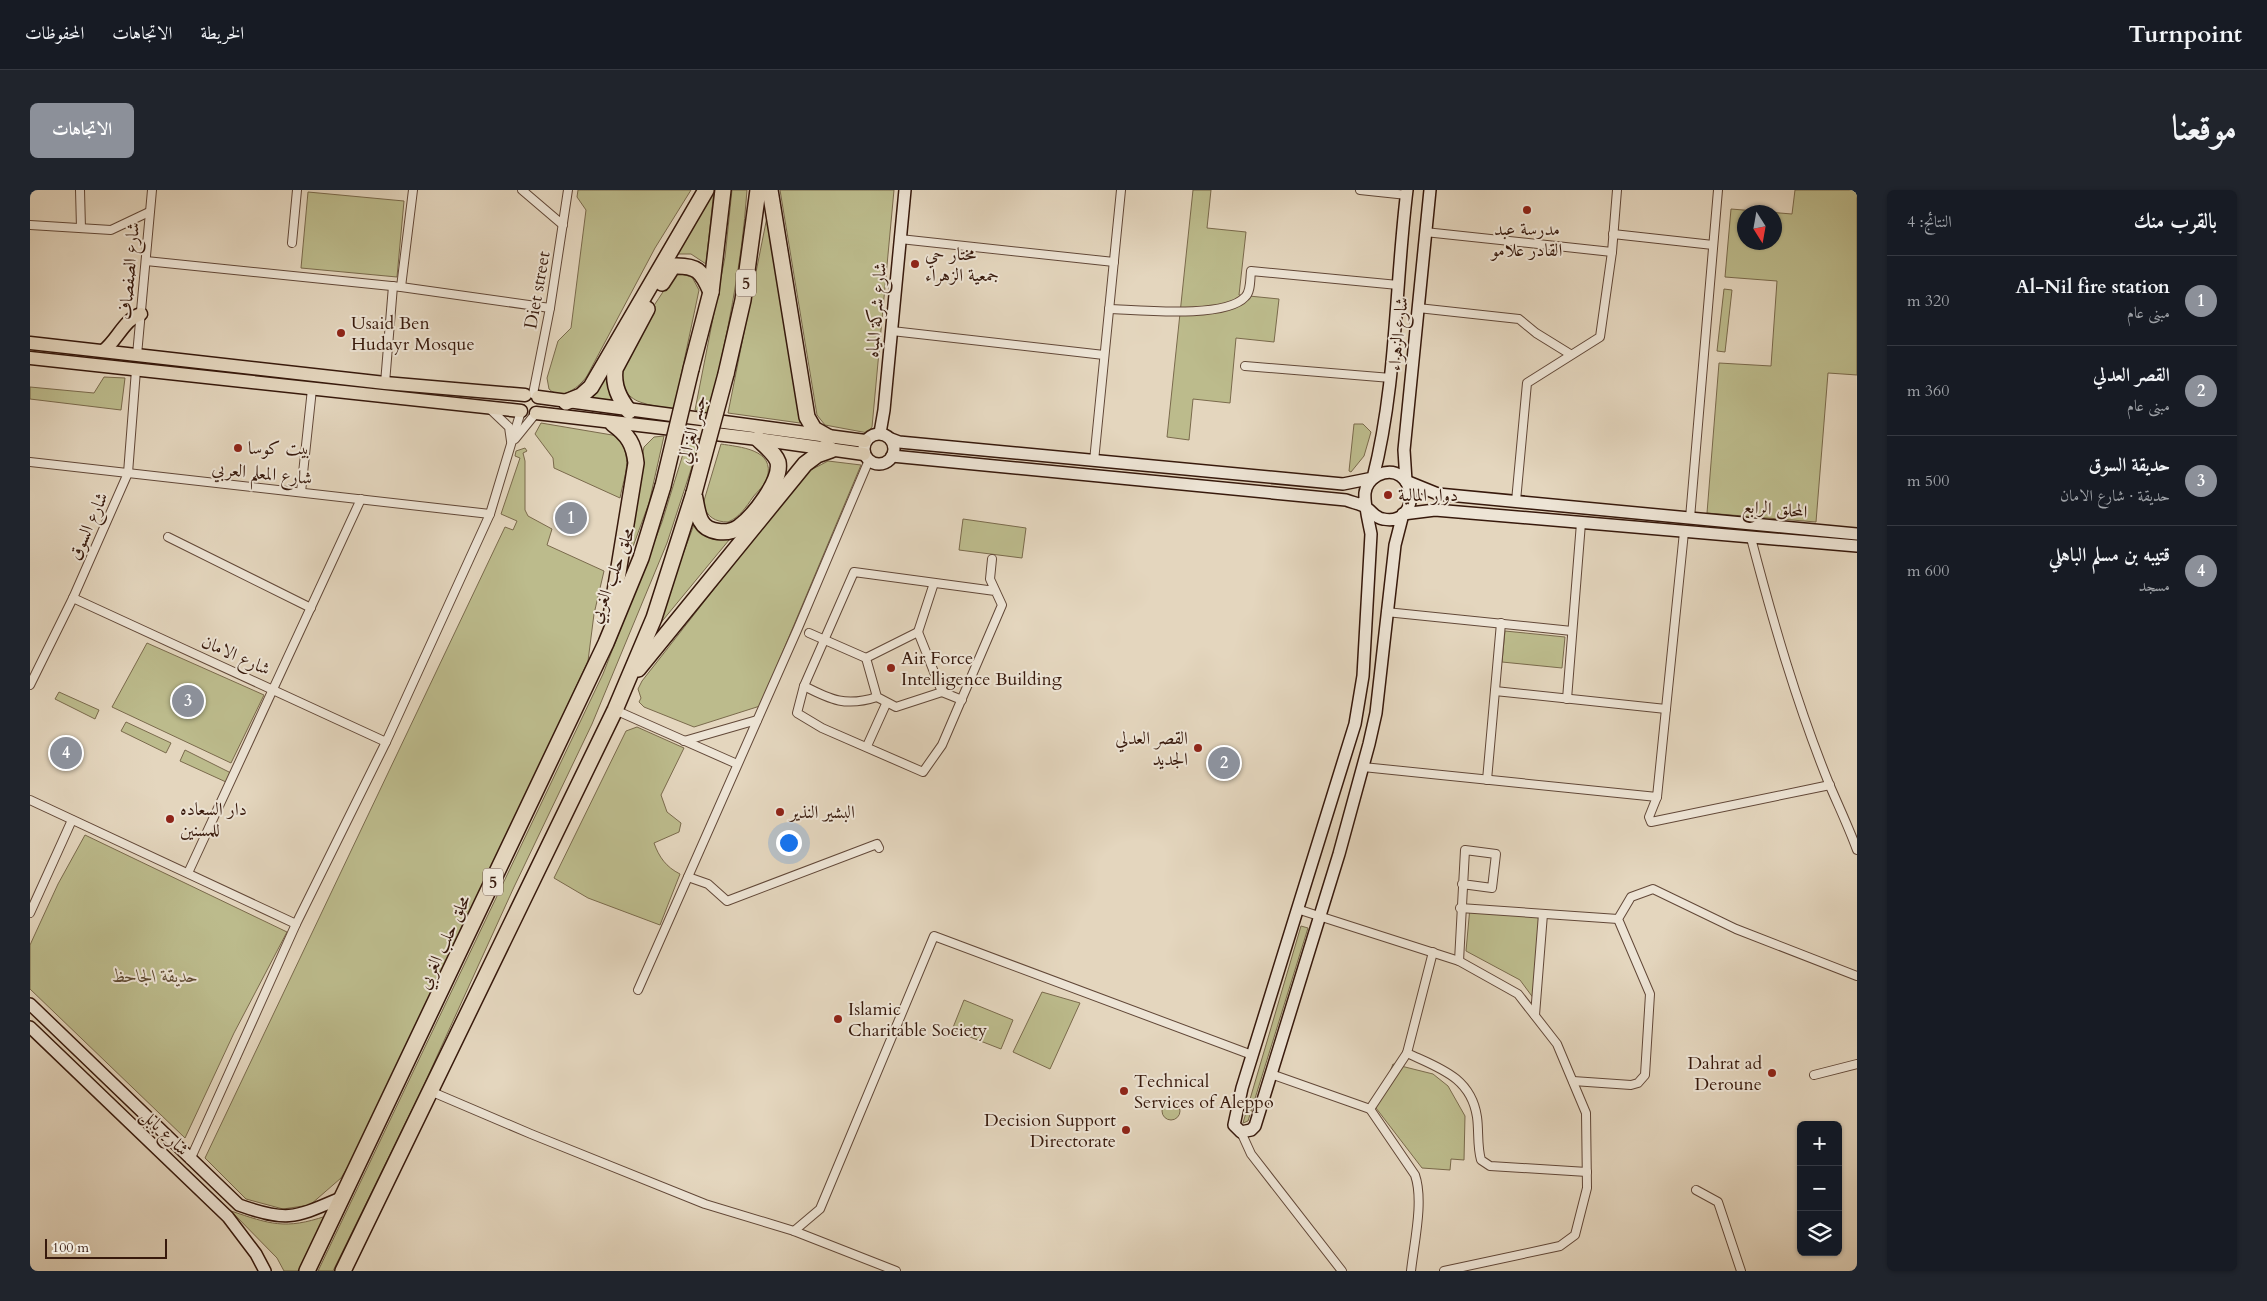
<!DOCTYPE html>
<html lang="ar">
<meta charset="utf-8">
<style>
body{margin:0;font-family:Cardo,Amiri,serif;background:#20242c;color:#f1f3f6;direction:rtl}
.controls{position:absolute;right:15px;bottom:15px;display:grid;overflow:hidden;border-radius:8px;box-shadow:0 1px 4px #0004}
.controls button{width:45px;height:45px;display:grid;place-items:center;padding:0;border:0;border-bottom:1px solid #363941;background:#171b24;color:#f1f3f6;font:25px sans-serif}
.compass{position:absolute;left:1707px;top:15px;width:45px;height:45px;border-radius:50%;background:#171b24;box-shadow:0 1px 4px #0004;rotate:169deg}
.scale{position:absolute;left:15px;bottom:12px;width:122px;box-sizing:border-box;padding-left:5px;border:2px solid #37190c;border-top:0;font-size:14px;line-height:18px;white-space:nowrap;color:#37190c;-webkit-text-stroke:4px #ede4d5;paint-order:stroke}
.you{position:absolute;left:758px;top:652px;width:18px;height:18px;margin:-12px;border:4px solid #fff;border-radius:50%;background:#1a73e8;box-shadow:0 0 0 8px #1a73e833}
.badge{display:grid;place-items:center;width:32px;height:32px;border-radius:50%;background:#8c9099;color:#fff;font-size:16px;font-weight:700}
.pin{position:absolute;translate:-50% -50%;border:2px solid #fff;box-shadow:0 1px 5px #0006}
.list{margin:0;padding:0;list-style:none}
h2{display:flex;justify-content:space-between;align-items:center;height:65px;margin:0;padding:0 20px;font-size:21px}
h2 small{font-size:16px;font-weight:400;color:#9ea1a6}
.list li{display:grid;grid-template-columns:32px 1fr auto;gap:15px;align-items:center;box-sizing:border-box;height:90px;padding:0 20px;border-top:1px solid #363941}
.list b{display:block;font-size:19px;white-space:nowrap}
.list p{margin:0;font-size:16px;white-space:nowrap;color:#9ea1a6}
.list em{font-size:16px;font-style:normal;color:#9ea1a6}
.icon{flex:none;width:28px;height:28px;fill:none;stroke:currentColor;stroke-width:2;stroke-linecap:round;stroke-linejoin:round}
.map{position:relative;flex:none;width:1827px;height:1081px;overflow:hidden;direction:ltr;border-radius:8px}
header{display:flex;align-items:center;gap:30px;box-sizing:border-box;height:70px;padding:0 25px;background:#171b24;border-bottom:1px solid #363941}
header strong{font-size:24px}
nav{display:flex;gap:28px;margin-inline-start:auto;font-size:18px}
.intro{display:flex;align-items:center;justify-content:space-between;box-sizing:border-box;height:120px;padding:0 30px}
h1{margin:0;font-size:35px}
.button{padding:12px 22px;border-radius:8px;background:#8c9099;color:#fff;font-size:18px;font-weight:700}
main{display:flex;gap:30px;padding:0 30px}
aside{flex:1;background:#171b24;border-radius:8px;box-shadow:0 1px 4px #0004}
.map>svg:first-child{display:block}
</style>
<header>
<strong>Turnpoint</strong>
<nav><a>الخريطة</a><a>الاتجاهات</a><a>المحفوظات</a></nav>
</header>
<div class="intro"><h1>موقعنا</h1><a class="button">الاتجاهات</a></div>
<main>
<aside>
<h2>بالقرب منك<small>النتائج: 4</small></h2>
<ul class="list">
<li><span class="badge">1</span><div><b>Al-Nil fire station</b><p>مبنى عام</p></div><em>320 m</em></li>
<li><span class="badge">2</span><div><b>القصر العدلي</b><p>مبنى عام</p></div><em>360 m</em></li>
<li><span class="badge">3</span><div><b>حديقة السوق</b><p>حديقة · شارع الامان</p></div><em>500 m</em></li>
<li><span class="badge">4</span><div><b>قتيبه بن مسلم الباهلي</b><p>مسجد</p></div><em>600 m</em></li>
</ul>
</aside>
<div class="map">
<svg width="1827" height="1081" viewBox="0 0 1827 1081">
<rect width="100%" height="100%" fill="#e4d6be"/>
<filter id="stains"><feTurbulence type="fractalNoise" baseFrequency=".004" numOctaves="4"/><feColorMatrix values="0 0 0 0 .2 0 0 0 0 .09 0 0 0 0 .02 0 0 0 .5 -.17"/></filter>
<radialGradient id="worn" r=".72"><stop offset=".6" stop-color="#630" stop-opacity="0"/><stop offset="1" stop-color="#630" stop-opacity=".3"/></radialGradient>
<g fill="#bcbb8c" stroke="#7a6a4c" fill-rule="evenodd">
<path d="M 548,0 L 661,0 L 625,58 L 557,186 C 550,196 532,212 519,199 L 517,188 L 528,151 L 541,138 L 556,20 L 547,7 Z"/>
<polygon points="681,0 684,0 676,74 661,64 641,64"/>
<path d="M 702,0 L 717,0 C 712,76 696,150 679,224 L 665,220 L 695,67 Z"/>
<polygon points="750,0 864,0 842,237 838,243 795,235 787,225"/>
<polygon points="1163,0 1181,0 1177,38 1216,42 1209,105 1249,109 1244,152 1206,148 1200,213 1163,209 1159,250 1137,247"/>
<path d="M 1765,0 L 1827,0 L 1827,185 L 1798,183 L 1786,332 L 1677,323 L 1689,173 L 1741,176 L 1747,91 L 1695,87 L 1701,19 L 1762,24 ZM 1744,22 L 1744,52 L 1714,52 L 1714,22 Z"/>
<polygon points="278,2 374,11 367,87 271,78"/>
<polygon points="738,22 770,233 698,223"/>
<path d="M 648,83 L 662,87 L 669,100 L 644,219 C 633,217 620,216 610,212 C 598,208 585,192 589,179 C 597,153 627,112 642,88 Z"/>
<polygon points="1694,99 1702,100 1695,162 1687,161"/>
<polygon points="578,179 588,211 556,207"/>
<polygon points="74,187 95,188 91,220 0,209 0,197 64,203"/>
<path d="M 511,233 L 588,246 C 603,270 595,282 590,308 L 524,278 L 523,268 L 505,244 Z"/>
<polygon points="1324,234 1333,234 1341,242 1334,266 1321,282 1319,281"/>
<polygon points="634,246 619,313 587,400 614,257 624,247"/>
<polygon points="657,251 669,255 637,353 562,534 484,697 393,897 303,1081 288,1081 573,484 632,332"/>
<path d="M 691,254 C 709,257 746,259 737,288 C 735,295 727,302 723,307 C 716,317 710,327 698,332 C 685,332 677,327 673,314 Z"/>
<polygon points="495,258 497,261 493,263 495,271 495,320 498,326 522,339 517,355 574,381 564,424 558,471 342,937 311,988 280,1015 253,1019 216,1009 175,968 475,337 483,340 487,331 471,324 490,268 485,266 486,261"/>
<polygon points="798,271 831,275 730,516 664,537 614,517 609,512 611,508 608,499 612,491 775,283"/>
<polygon points="933,329 996,338 992,368 929,360"/>
<polygon points="665,332 704,344 624,441"/>
<polygon points="1475,441 1535,447 1532,478 1472,472"/>
<polygon points="117,453 234,505 201,573 82,517"/>
<polygon points="29,502 69,520 65,529 25,509"/>
<polygon points="96,532 141,553 136,563 91,541"/>
<path d="M 607,537 L 654,558 L 631,605 L 637,622 L 651,633 L 649,642 L 624,653 C 629,667 636,677 650,684 L 630,735 L 558,708 L 524,688 L 596,541 Z"/>
<polygon points="155,560 201,583 196,592 150,571"/>
<polygon points="55,645 257,742 204,843 155,948 0,799 0,755 28,694"/>
<polygon points="1440,717 1506,723 1509,730 1504,809 1490,790 1436,761"/>
<polygon points="1271,736 1278,738 1218,931 1213,933"/>
<polygon points="1012,802 1050,813 1020,879 983,862"/>
<polygon points="934,810 983,830 971,859 922,840"/>
<polygon points="1363,874 1403,884 1418,896 1435,926 1434,970 1421,969 1420,980 1392,978 1346,918"/>
<circle cx="1141" cy="921" r="9"/>
<path d="M 201,1021 C 240,1034 255,1040 296,1026 L 268,1081 L 254,1081 L 247,1068 Z"/>
</g>
<g fill="none" stroke-linecap="round" stroke-linejoin="round">
<defs>
<g id="street">
<polyline points="50,0 51,38"/>
<polyline points="492,0 533,35"/>
<polyline points="1330,0 1377,5"/>
<polyline points="0,35 81,40 119,22"/>
<polyline points="1395,42 1582,62"/>
<polyline points="1583,44 1683,55"/>
<polyline points="870,49 1084,72"/>
<polyline points="262,53 267,0"/>
<polyline points="116,71 371,97 520,118"/>
<polyline points="371,97 383,0"/>
<polyline points="1388,118 1489,129 1506,143 1540,164"/>
<path d="M 1079,119 C 1109,120 1195,129 1215,107 C 1221,102 1220,89 1221,81 L 1368,95"/>
<polyline points="862,141 1074,165"/>
<polyline points="107,165 122,0"/>
<polyline points="1215,176 1361,188"/>
<polyline points="355,193 363,96"/>
<polyline points="503,204 520,118 538,0"/>
<polyline points="459,218 479,237 481,251"/>
<polyline points="485,249 506,223"/>
<polyline points="1064,271 1091,0"/>
<polyline points="0,272 460,324"/>
<polyline points="271,302 282,199"/>
<polyline points="1486,311 1497,193 1570,147 1582,62 1587,0"/>
<polyline points="1660,328 1688,0"/>
<polyline points="138,347 281,418"/>
<path d="M 1721,348 C 1743,432 1767,515 1800,596 C 1809,617 1819,638 1827,660"/>
<polyline points="962,369 960,389 972,415 912,555 893,582 792,538 767,523 774,496 824,382 965,401"/>
<polyline points="43,408 356,552"/>
<polyline points="1356,422 1542,441"/>
<polygon points="888,442 912,502 866,517 847,507 836,468"/>
<polyline points="888,442 904,393"/>
<polyline points="779,443 836,468"/>
<polyline points="0,495 43,408 98,283 106,180"/>
<path d="M 774,496 C 801,510 816,517 847,507"/>
<polyline points="1465,501 1636,519"/>
<polyline points="912,502 932,510"/>
<polyline points="1537,509 1551,333"/>
<polyline points="585,520 707,574"/>
<polyline points="654,551 727,530"/>
<polyline points="837,556 856,514"/>
<polyline points="1333,577 1627,607 1654,342"/>
<polyline points="1457,590 1471,433"/>
<polyline points="1627,607 1619,627 1621,632 1800,595"/>
<polyline points="0,610 266,734"/>
<polyline points="158,683 331,309"/>
<polyline points="658,687 678,694 697,711 847,654 849,658"/>
<polyline points="1430,718 1588,729"/>
<polyline points="1267,719 1429,771 1488,804 1527,854 1556,923 1557,998 1545,1045 1530,1056 1414,1081"/>
<polyline points="0,723 42,630"/>
<path d="M 1403,762 L 1377,863 C 1409,878 1441,887 1447,927 C 1449,941 1447,956 1451,970 L 1460,976 L 1557,982"/>
<polyline points="1429,771 1435,660 1466,664 1462,698 1432,694"/>
<polyline points="608,800 768,438 839,270"/>
<polyline points="1505,825 1513,724"/>
<path d="M 1377,863 L 1340,919 L 1385,985 C 1394,1011 1384,1053 1381,1081"/>
<polyline points="1241,884 1340,919"/>
<polyline points="1784,885 1827,874"/>
<polyline points="1543,891 1601,895 1608,893 1615,885 1620,804 1588,729 1601,707 1623,699 1706,739 1827,786"/>
<polyline points="400,901 501,944 675,1014 764,1041 866,1081"/>
<polyline points="1211,942 1221,964 1312,1081"/>
<polyline points="160,970 266,734 356,552 460,324 491,221"/>
<polyline points="1666,1000 1688,1012 1711,1081"/>
<polyline points="764,1041 790,1019 904,746 1222,865"/>
</g>
<g id="secondary">
<polyline points="850,243 854,220 875,0"/>
<circle cx="849" cy="259" r="15"/>
<path d="M 861,249 L 869,252 L 1313,294 L 1343,288 C 1367,194 1365,96 1377,0"/>
<path d="M 862,266 L 1316,310 C 1323,313 1333,314 1338,319 C 1343,323 1346,328 1353,329 C 1394,337 1386,268 1348,285 C 1341,289 1336,295 1335,303 C 1334,314 1339,333 1341,344 L 1333,486 L 1325,534 L 1212,898 L 1204,935 L 1211,942 L 1221,940 L 1225,936 L 1309,664 L 1339,554 L 1346,523 L 1365,355 L 1373,324"/>
<polyline points="1376,291 1408,304 1827,344"/>
<polyline points="1376,291 1374,260 1400,0"/>
<polyline points="1373,324 1405,320 1827,356"/>
<path d="M 0,814 L 209,1015 C 259,1033 266,1027 313,1007"/>
<polyline points="0,837 198,1027 226,1064 235,1081"/>
</g>
<g id="primary">
<polyline points="0,153 355,193 495,205"/>
<path d="M 73,161 C 87,151 94,129 111,124"/>
<polyline points="0,168 491,221"/>
<polyline points="508,207 835,251"/>
<polyline points="506,223 728,249 834,264"/>
</g>
<g id="highway">
<polyline points="740,0 777,227 784,239 798,247"/>
<path d="M 632,93 L 643,76 C 667,75 672,81 681,102"/>
<polyline points="661,179 681,102 693,0"/>
<polyline points="696,184 713,110 728,0"/>
<polyline points="536,212 551,206 561,197 676,0"/>
<path d="M 599,221 C 589,208 583,196 585,179 L 617,119"/>
<path d="M 664,304 C 666,312 667,324 671,331 C 677,343 698,345 709,337 C 723,327 752,291 748,272 C 745,263 734,255 728,249"/>
<path d="M 581,426 L 606,273 C 604,254 598,245 583,234"/>
<polyline points="608,479 775,274 787,265 801,260"/>
<polyline points="277,1081 576,453 611,368 633,296"/>
<polyline points="313,1081 585,520 624,428 664,303"/>
</g>
</defs>
<use href="#street" stroke="#624838" stroke-width="10"/>
<use href="#secondary" stroke="#37190c" stroke-width="14"/>
<use href="#primary" stroke="#37190c" stroke-width="15"/>
<use href="#highway" stroke="#37190c" stroke-width="18"/>
<use href="#street" stroke="#ede4d5" stroke-width="8"/>
<use href="#secondary" stroke="#ede4d5" stroke-width="11"/>
<use href="#primary" stroke="#e4d6be" stroke-width="12"/>
<use href="#highway" stroke="#e4d6be" stroke-width="15"/>
<defs>
<g id="highway-bridge">
<polyline points="633,296 661,179"/>
<polyline points="664,303 696,184"/>
</g>
</defs>
<use href="#highway-bridge" stroke="#37190c" stroke-width="18" stroke-linecap="butt"/>
<use href="#highway-bridge" stroke="#e4d6be" stroke-width="15"/>
</g>
<g fill="#8f2418" stroke="#ede4d5" stroke-width="2">
<circle cx="1497" cy="20" r="5"/>
<circle cx="885" cy="74" r="5"/>
<circle cx="311" cy="143" r="5"/>
<circle cx="208" cy="258" r="5"/>
<circle cx="1358" cy="305" r="5"/>
<circle cx="861" cy="478" r="5"/>
<circle cx="1168" cy="558" r="5"/>
<circle cx="750" cy="622" r="5"/>
<circle cx="140" cy="629" r="5"/>
<circle cx="808" cy="829" r="5"/>
<circle cx="1742" cy="883" r="5"/>
<circle cx="1094" cy="901" r="5"/>
<circle cx="1096" cy="940" r="5"/>
</g>
<g text-anchor="middle" stroke-width="4" stroke-linejoin="round" paint-order="stroke">
<g fill="#ede4d5" stroke="#6e5648" stroke-width="1">
<rect x="706" y="79.5" width="20" height="27" rx="4"/>
<rect x="453" y="678.5" width="20" height="27" rx="4"/>
</g>
<g font-size="16" font-weight="bold" fill="#37190c">
<text x="716" y="99">5</text>
<text x="463" y="698">5</text>
</g>
<g font-size="18" fill="#37190c" stroke="#ede4d5" text-anchor="start">
<text x="1497" y="45" text-anchor="middle">مدرسة عبد<tspan x="1497" dy="21">القادر علامو</tspan></text>
<text x="895" y="70">مختار حي<tspan x="895" dy="21">جمعية الزهراء</tspan></text>
<text x="321" y="139">Usaid Ben<tspan x="321" dy="21">Hudayr Mosque</tspan></text>
<text x="218" y="264">بيت كوسا</text>
<text x="1368" y="311">دوار المالية</text>
<text x="871" y="474">Air Force<tspan x="871" dy="21">Intelligence Building</tspan></text>
<text x="1158" y="554" text-anchor="end">القصر العدلي<tspan x="1158" dy="21">الجديد</tspan></text>
<text x="150" y="625">دار السعاده<tspan x="150" dy="21">للمسنين</tspan></text>
<text x="760" y="628">البشير النذير</text>
<text x="818" y="825">Islamic<tspan x="818" dy="21">Charitable Society</tspan></text>
<text x="1732" y="879" text-anchor="end">Dahrat ad<tspan x="1732" dy="21">Deroune</tspan></text>
<text x="1104" y="897">Technical<tspan x="1104" dy="21">Services of Aleppo</tspan></text>
<text x="1086" y="936" text-anchor="end">Decision Support<tspan x="1086" dy="21">Directorate</tspan></text>
</g>
<g font-size="18" fill="#37190c" stroke="#ede4d5">
<text transform="translate(99 81) rotate(-85)" y="6">شارع الصفصاف</text>
<text transform="translate(507 100) rotate(-80)" y="6">Diet street</text>
<text transform="translate(846 120) rotate(-85)" y="6">شارع شركة المياه</text>
<text transform="translate(1368 144) rotate(-84)" y="6">شارع الزهراء</text>
<text transform="translate(662 239) rotate(-75)" y="6">جسر الغزالي</text>
<text transform="translate(232 283) rotate(6)" y="6">شارع المعلم العربي</text>
<text transform="translate(1745 319) rotate(5)" y="6">المحلق الرابع</text>
<text transform="translate(58 336) rotate(-66)" y="6">شارع السوق</text>
<text transform="translate(582 385) rotate(-69)" y="6">محلق حلب الغربي</text>
<text transform="translate(206 465) rotate(24)" y="6">شارع الامان</text>
<text transform="translate(414 752) rotate(-65)" y="6">محلق حلب الغربي</text>
<text transform="translate(135 942) rotate(44)" y="6">شارع بابل</text>
</g>
<g font-size="18" font-style="italic" fill="#5f4a32" stroke="#ede4d5">
<text x="125" y="792">حديقة الجاحظ</text>
</g>
</g>
<rect width="100%" height="100%" filter="url(#stains)"/>
<rect width="100%" height="100%" fill="url(#worn)"/>
</svg>
<div class="controls">
<button>+</button>
<button>−</button>
<button><svg class="icon" aria-label="layers" viewBox="0 0 24 24"><path d="M12 4l9 5-9 5-9-5zM3 14l9 5 9-5"/></svg></button>
</div>
<svg class="compass" viewBox="-18 -18 36 36"><path d="M0-13l5 13h-10z" fill="#e53935"/><path d="M0 13l5-13h-10z" fill="#9ea1a6"/></svg>
<div class="scale">100 m</div>
<div class="you"></div>
<div class="pin badge" style="left:541px;top:328px">1</div>
<div class="pin badge" style="left:1194px;top:573px">2</div>
<div class="pin badge" style="left:158px;top:511px">3</div>
<div class="pin badge" style="left:36px;top:563px">4</div>
</div>
</main>
